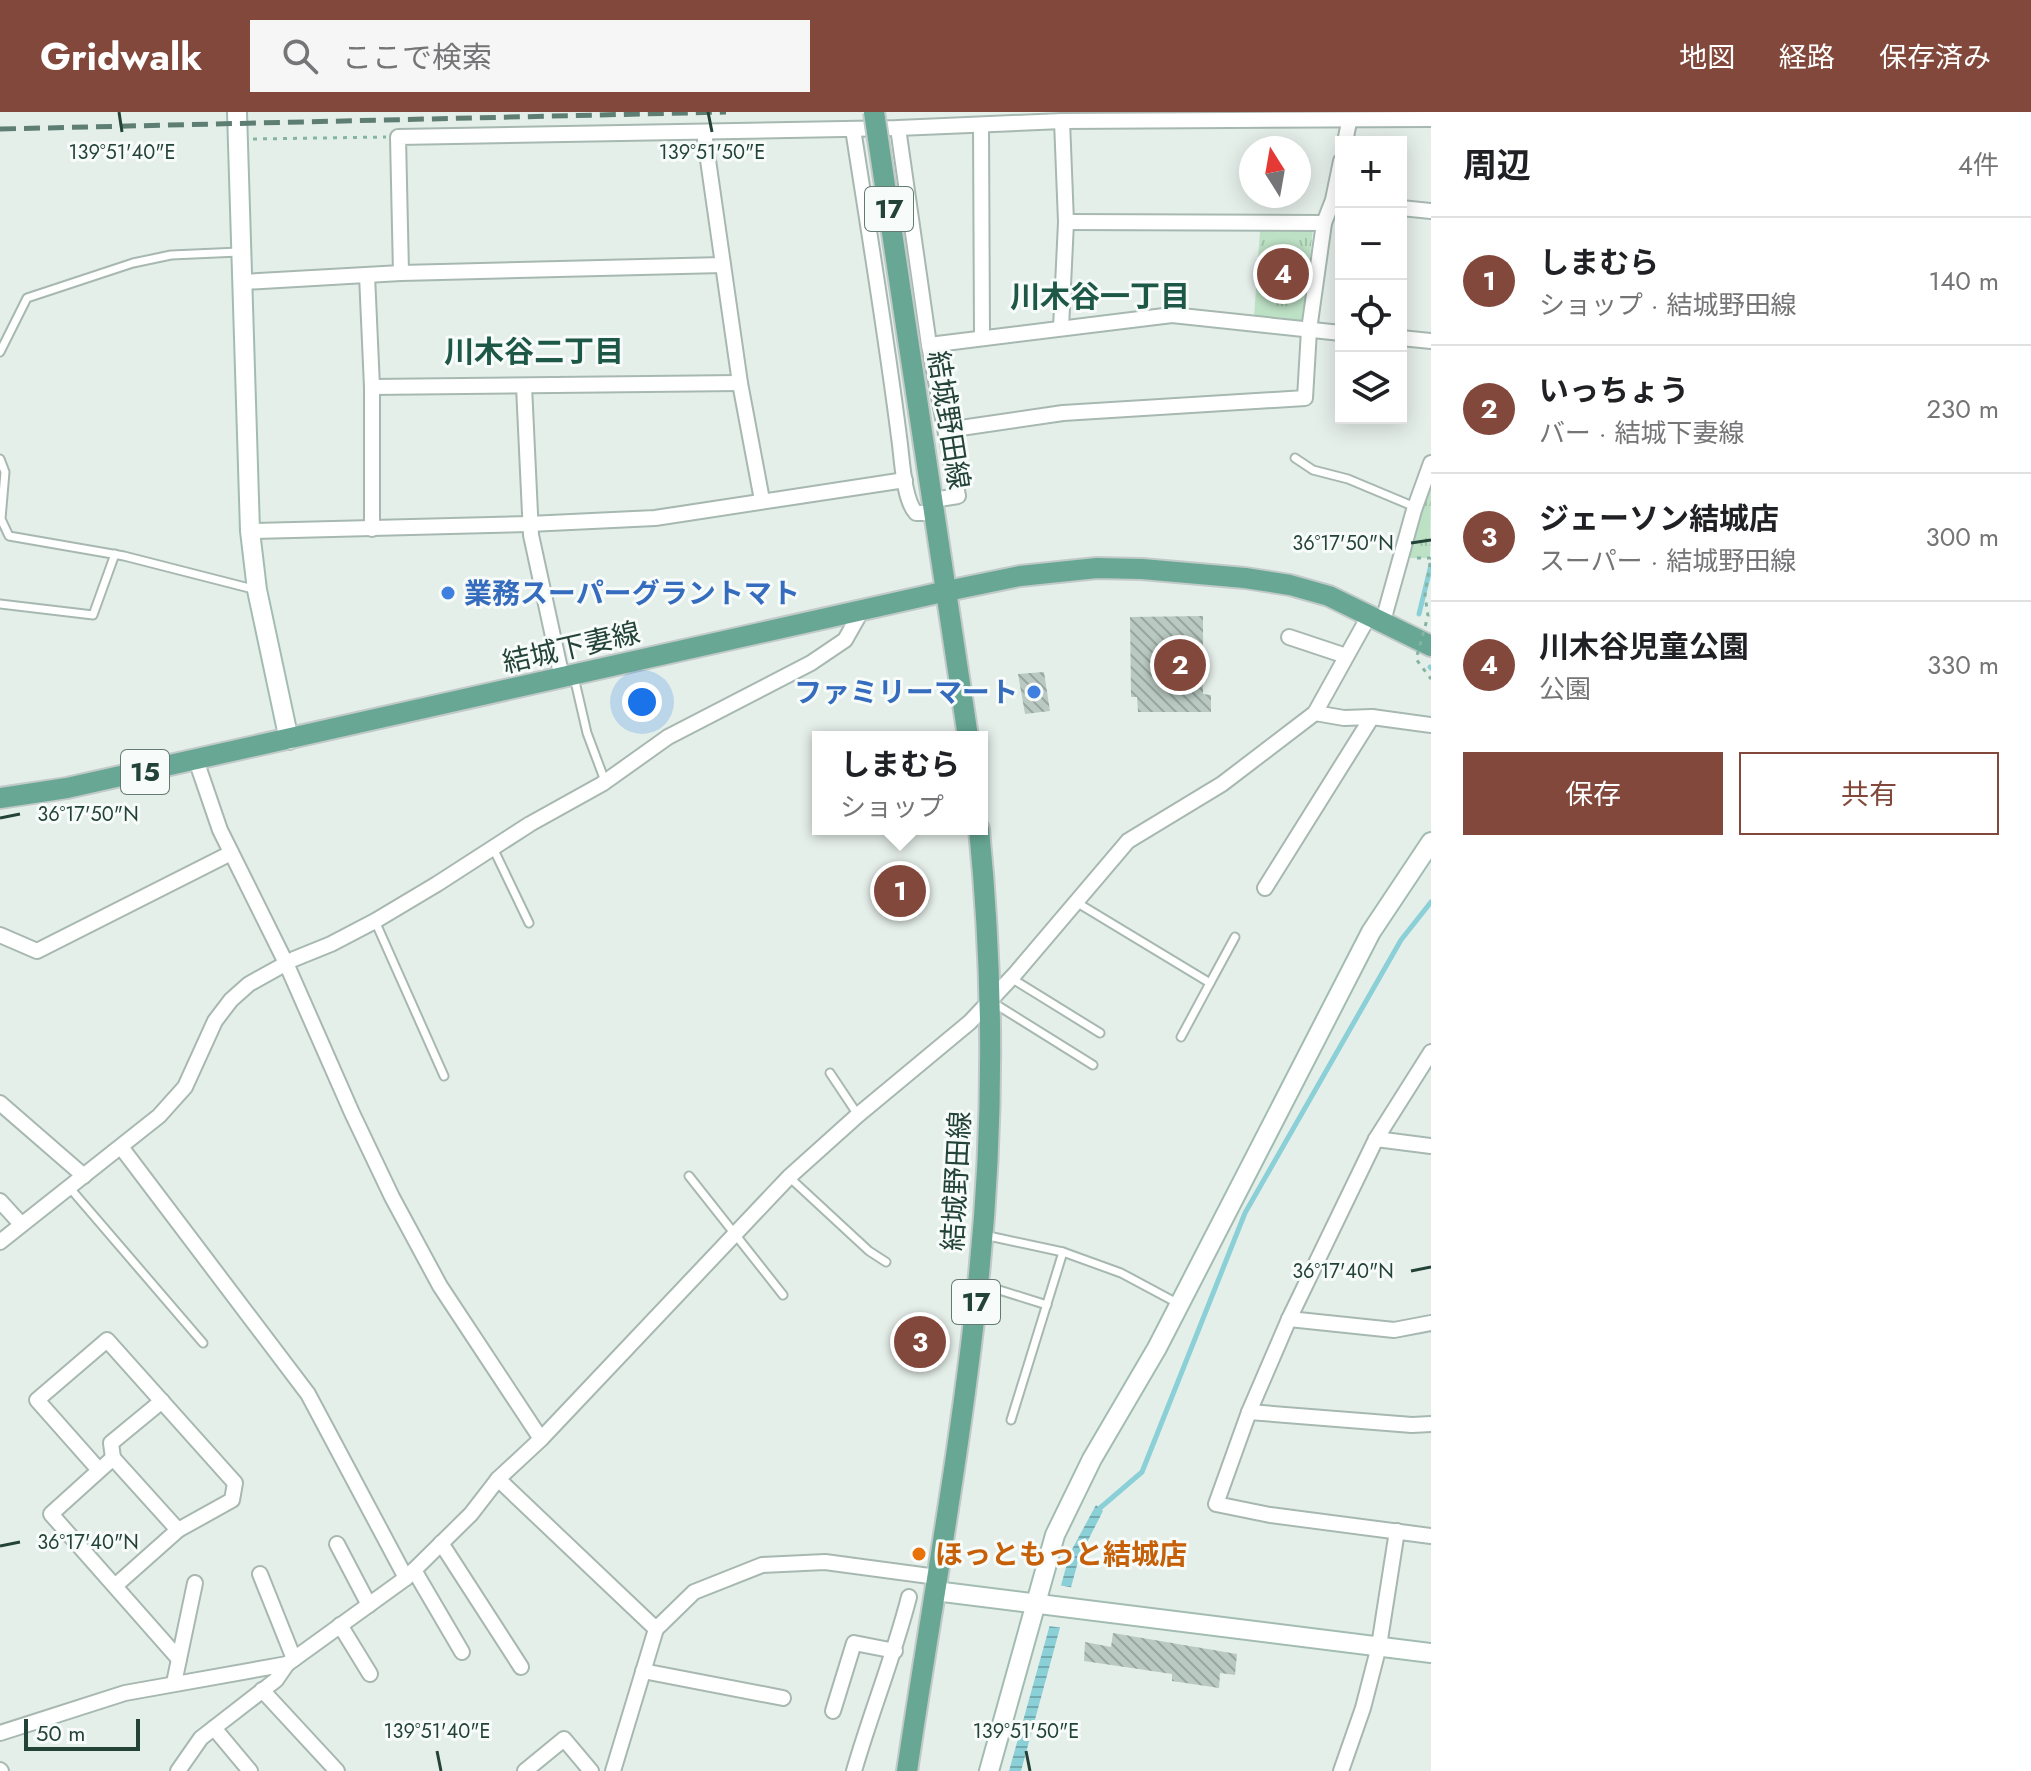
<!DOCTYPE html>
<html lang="ja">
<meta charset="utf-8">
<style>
body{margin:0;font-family:Jost,"Noto Sans JP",sans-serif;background:#f6f6f6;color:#202124}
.controls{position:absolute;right:24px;top:24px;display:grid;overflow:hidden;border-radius:0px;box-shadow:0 4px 20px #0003}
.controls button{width:72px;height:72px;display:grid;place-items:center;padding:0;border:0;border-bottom:2px solid #e0e0e0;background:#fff;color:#202124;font:40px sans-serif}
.compass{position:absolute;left:1239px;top:24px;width:72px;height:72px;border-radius:50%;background:#fff;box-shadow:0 4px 20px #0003;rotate:349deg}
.scale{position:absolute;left:24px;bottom:20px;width:116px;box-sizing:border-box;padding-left:8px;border:4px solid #234339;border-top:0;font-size:22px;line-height:28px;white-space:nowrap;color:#234339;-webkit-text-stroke:6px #f7fbf9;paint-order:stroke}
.you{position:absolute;left:642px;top:590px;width:28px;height:28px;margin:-20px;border:6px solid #fff;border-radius:50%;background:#1a73e8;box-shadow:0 0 0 12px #1a73e833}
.badge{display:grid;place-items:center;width:52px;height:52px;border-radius:50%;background:#82483b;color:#fff;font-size:26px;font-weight:700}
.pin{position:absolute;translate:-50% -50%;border:4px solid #fff;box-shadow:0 2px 8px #0006}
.popup{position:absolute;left:812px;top:619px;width:176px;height:104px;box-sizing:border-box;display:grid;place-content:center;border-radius:0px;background:#fff;filter:drop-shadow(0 2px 6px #0005);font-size:26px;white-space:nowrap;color:#757577}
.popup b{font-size:30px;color:#202124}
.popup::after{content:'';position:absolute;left:50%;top:100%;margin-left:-16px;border:16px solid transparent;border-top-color:#fff}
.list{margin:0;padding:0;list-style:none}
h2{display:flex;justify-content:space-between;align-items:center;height:104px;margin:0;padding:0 32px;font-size:34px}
h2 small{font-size:26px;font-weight:400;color:#757577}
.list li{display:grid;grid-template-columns:52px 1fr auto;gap:24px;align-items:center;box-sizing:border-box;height:128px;padding:0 32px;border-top:2px solid #e0e0e0}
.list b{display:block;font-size:30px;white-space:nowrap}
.list p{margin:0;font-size:26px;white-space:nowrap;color:#757577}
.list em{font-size:26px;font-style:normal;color:#757577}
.actions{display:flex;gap:16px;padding:24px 32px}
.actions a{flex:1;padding:18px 0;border:2px solid #82483b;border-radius:0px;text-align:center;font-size:28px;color:#82483b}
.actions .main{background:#82483b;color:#fff}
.icon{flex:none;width:44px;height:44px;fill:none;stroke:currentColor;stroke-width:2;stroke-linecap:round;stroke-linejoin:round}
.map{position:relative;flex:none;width:1431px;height:1659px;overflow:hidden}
header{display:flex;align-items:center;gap:48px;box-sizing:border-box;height:112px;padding:0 40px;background:#82483b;color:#fff}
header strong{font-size:38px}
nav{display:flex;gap:44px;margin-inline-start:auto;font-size:28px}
.search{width:560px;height:72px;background:#f6f6f6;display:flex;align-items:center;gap:20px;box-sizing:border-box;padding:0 28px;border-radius:0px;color:#757577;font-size:30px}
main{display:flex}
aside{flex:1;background:#fff}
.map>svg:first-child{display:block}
</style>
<header>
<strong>Gridwalk</strong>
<div class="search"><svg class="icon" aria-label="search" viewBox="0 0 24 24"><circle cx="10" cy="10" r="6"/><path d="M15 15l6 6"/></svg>ここで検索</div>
<nav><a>地図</a><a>経路</a><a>保存済み</a></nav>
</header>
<main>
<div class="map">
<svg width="1431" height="1659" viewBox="0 0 1431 1659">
<defs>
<pattern id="grass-tufts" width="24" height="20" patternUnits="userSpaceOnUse" patternTransform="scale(2)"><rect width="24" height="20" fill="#bde1c5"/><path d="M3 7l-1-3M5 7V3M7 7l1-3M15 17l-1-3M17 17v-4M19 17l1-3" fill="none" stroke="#a2c2aa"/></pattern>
<pattern id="water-rules" width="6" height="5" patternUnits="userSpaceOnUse" patternTransform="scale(2)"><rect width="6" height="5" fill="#8bcfd7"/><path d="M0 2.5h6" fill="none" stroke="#71aaaf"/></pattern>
<pattern id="building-back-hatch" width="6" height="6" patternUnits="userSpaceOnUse" patternTransform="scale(2)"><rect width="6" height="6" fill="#bacac3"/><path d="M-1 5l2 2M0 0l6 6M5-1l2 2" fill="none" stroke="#97a69f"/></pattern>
</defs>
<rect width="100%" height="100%" fill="#e5efea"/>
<g fill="url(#grass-tufts)">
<polygon points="1313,116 1303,210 1254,205 1260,119"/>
<polygon points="1431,372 1430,446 1401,446"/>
</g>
<polygon fill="url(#water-rules)" points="1096,1393 1103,1399 1079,1446 1021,1659 1009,1659 1070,1441"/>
<polygon fill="#e5efea" points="1058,1473 1075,1476 1064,1516 1048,1514"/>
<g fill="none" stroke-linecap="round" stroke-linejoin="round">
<g stroke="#8bcfd7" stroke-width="5">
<polyline points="1419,502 1431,453"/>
<polyline points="1430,555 1431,556"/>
<polyline points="1097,1401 1100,1396 1142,1360 1245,1101 1401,828 1431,790"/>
</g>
</g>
<g fill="url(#building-back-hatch)">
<polygon points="1203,504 1203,582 1211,583 1211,600 1138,600 1137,585 1131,585 1130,505"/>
<polygon points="1044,560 1050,599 1025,602 1018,562"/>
<polygon points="1113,1521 1237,1542 1235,1563 1220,1561 1219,1576 1172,1569 1172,1562 1084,1549 1085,1530 1111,1535"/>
</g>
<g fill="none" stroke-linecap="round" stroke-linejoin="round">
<defs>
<g id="lane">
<polyline points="0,240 27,186 133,151 171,143 239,140"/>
<polyline points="1295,346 1313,358 1348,367 1415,395"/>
<polyline points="0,347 5,360 1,407 9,424 124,444 253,477"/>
<polyline points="0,492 93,503 115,442"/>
<polyline points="574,565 587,621 605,669"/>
<polyline points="493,736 529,811"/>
<polyline points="1076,790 1210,871 1235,825"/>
<polyline points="375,809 444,964"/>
<polyline points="1011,866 1100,921"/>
<polyline points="992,890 1093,953"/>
<polyline points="1181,925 1210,871"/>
<polyline points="830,961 858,1003"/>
<polyline points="689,1064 783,1183"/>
<polyline points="789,1065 869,1139 886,1150"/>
<polyline points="69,1075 203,1231"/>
<polyline points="984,1123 1063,1140 1121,1161 1179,1192"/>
<polyline points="980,1172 1047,1193"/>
<polyline points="1011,1308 1063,1140"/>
</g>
<g id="street">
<polyline points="981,13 982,226"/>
<polyline points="898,16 929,233 958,384 933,388"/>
<path d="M 853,17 C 869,120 886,222 899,325 C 902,344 903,387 916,401 L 935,401"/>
<polyline points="704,20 740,271 762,388"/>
<polyline points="1345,30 1349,10"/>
<polyline points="1401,96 1431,99"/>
<polyline points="1066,110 1324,111"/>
<polyline points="401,161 398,25 898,16 1062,9 1431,7"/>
<polyline points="367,163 372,275 372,417"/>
<polyline points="243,170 401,161 723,153"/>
<polyline points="1061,216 1066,110 1062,9"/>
<polyline points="1401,226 1431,229"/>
<polyline points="929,233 1172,203 1341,221"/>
<polyline points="524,274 531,423 562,566"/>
<polyline points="372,275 740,271"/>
<polyline points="947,318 1063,301 1305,286 1309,218 1324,111 1333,88 1341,49"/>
<polyline points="250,419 529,412 655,406 905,368"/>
<polyline points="1383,509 1414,398 1431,351"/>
<polyline points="1289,525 1346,544"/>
<polyline points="1315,601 1344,606 1372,605 1431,613"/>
<polyline points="196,648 220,718 286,851 352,1001 392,1085 440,1174 541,1327"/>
<polyline points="1265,776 1372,605"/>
<polyline points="0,823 37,839 231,741"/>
<polyline points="1431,940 1376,1027 1289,1207 1249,1300 1216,1392 1270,1403 1431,1424"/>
<polyline points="0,991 84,1064"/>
<polyline points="1376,1027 1431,1034"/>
<polyline points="121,1035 308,1282 406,1466"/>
<polyline points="0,1089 21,1112"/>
<polyline points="0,1130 159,1004 185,975 215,909 231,888 249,872 294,847 331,832 375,809 437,772 530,712 602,672 668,625 811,551 845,528 862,498"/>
<polyline points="1289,1207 1394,1218 1431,1211"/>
<polyline points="1249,1300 1412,1313 1431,1312"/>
<polyline points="113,1346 111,1331 162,1289"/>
<polyline points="99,1358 37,1288 107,1228 235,1371 232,1388 178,1418"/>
<polyline points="498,1367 656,1517"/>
<polyline points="441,1431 521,1555"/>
<polyline points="337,1432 369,1493"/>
<polyline points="414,1458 462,1540"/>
<polyline points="260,1462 294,1547"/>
<polyline points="115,1474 178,1418 113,1346 51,1402 179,1547"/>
<polyline points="340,1513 370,1562"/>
<polyline points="643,1559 783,1586"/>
<polyline points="174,1571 195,1471"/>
<polyline points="262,1578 337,1659"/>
<polyline points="833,1599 854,1531 895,1539"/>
<polyline points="214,1616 250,1659"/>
<polyline points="0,1621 125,1581 287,1552"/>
<polyline points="0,1658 1,1659"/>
<polyline points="178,1659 201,1626 276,1568 287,1552 406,1466 471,1402 498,1367 541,1327 789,1065 858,1003 970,910 1015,862 1128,729 1222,672 1315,601 1370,502"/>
<polyline points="525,1659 564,1627 591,1659"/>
<polyline points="613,1659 656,1517 694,1480 762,1453 825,1450 937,1465"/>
<path d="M 854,1659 C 871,1600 894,1544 909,1485"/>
<polyline points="1341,1659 1363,1596 1379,1534 1397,1419"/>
</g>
<g id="secondary">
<polyline points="237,0 250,419 257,478 289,628"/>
<polyline points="935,1479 1431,1541"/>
<polyline points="989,1659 1055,1423 1092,1347 1157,1236 1371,820 1431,730"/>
</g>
<g id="primary">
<polyline points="903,194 968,625"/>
<polyline points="0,686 67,676 947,479 1020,464 1097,456 1142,457 1245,466 1290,473 1329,484 1431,534"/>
<path d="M 907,1659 C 931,1497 961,1335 978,1172 C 994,1021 994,868 979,717"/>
</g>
</defs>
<use href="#lane" stroke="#a7b8b1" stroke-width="11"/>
<use href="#street" stroke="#a7b8b1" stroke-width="18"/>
<use href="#secondary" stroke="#a3bcb2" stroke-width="22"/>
<use href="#primary" stroke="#c1cac8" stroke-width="24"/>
<g stroke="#84b5a3" stroke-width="3" stroke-dasharray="4 6" stroke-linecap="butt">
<polyline points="253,27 386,25"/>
<polyline points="1417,446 1430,446 1431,443"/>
</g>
<use href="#lane" stroke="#fff" stroke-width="7"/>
<use href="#street" stroke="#fff" stroke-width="14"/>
<use href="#secondary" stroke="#fff" stroke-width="18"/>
<use href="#primary" stroke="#67a794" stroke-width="20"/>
<polyline stroke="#5e7e74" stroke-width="5" stroke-dasharray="16 8" stroke-linecap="butt" points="0,17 726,0"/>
<defs>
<polyline id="primary-bridge" points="874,0 903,194"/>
</defs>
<use href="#primary-bridge" stroke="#c1cac8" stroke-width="24" stroke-linecap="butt"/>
<polyline stroke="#84b5a3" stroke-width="3" stroke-dasharray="4 6" stroke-linecap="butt" points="1430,451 1425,483 1428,504 1416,547 1431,567"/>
<use href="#primary-bridge" stroke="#67a794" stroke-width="20"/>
</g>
<path fill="none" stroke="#234339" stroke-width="3" d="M 119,0 L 122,20M 708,0 L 712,20M 1411,431 L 1431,428M 0,706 L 20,702M 1411,1159 L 1431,1155M 0,1434 L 20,1430M 437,1639 L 441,1659M 1026,1639 L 1030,1659"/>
<g fill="#3f7fe0" stroke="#f7fbf9" stroke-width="3">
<circle cx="448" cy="481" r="8"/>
<circle cx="1034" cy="580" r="8"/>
</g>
<circle fill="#e8710a" stroke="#f7fbf9" stroke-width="3" cx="919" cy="1442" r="8"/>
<g text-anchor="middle" stroke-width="6" stroke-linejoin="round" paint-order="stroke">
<g fill="#f7fbf9" stroke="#637a73" stroke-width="2">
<rect x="865" y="75" width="48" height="44" rx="6"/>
<rect x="121" y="638" width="48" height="44" rx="6"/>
<rect x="952" y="1168" width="48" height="44" rx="6"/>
</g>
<g font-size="26" font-weight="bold" fill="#234339">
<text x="889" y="106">17</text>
<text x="145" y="669">15</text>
<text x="976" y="1199">17</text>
</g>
<g font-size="28" fill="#234339" stroke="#f7fbf9">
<text transform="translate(949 308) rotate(81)" y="10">結城野田線</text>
<text transform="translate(571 535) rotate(-13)" y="10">結城下妻線</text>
<text transform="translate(956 1069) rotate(-87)" y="10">結城野田線</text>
</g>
<g font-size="28" font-weight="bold" fill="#366cbe" stroke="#f7fbf9" text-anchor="start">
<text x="464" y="491">業務スーパーグラントマト</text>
<text x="1018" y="590" text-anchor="end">ファミリーマート</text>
</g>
<g font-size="28" font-weight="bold" fill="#c56008" stroke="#f7fbf9" text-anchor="start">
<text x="935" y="1452">ほっともっと結城店</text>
</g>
<g font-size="30" font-weight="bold" fill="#1d5746" stroke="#f7fbf9">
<text x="1100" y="195">川木谷一丁目</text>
<text x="534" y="250">川木谷二丁目</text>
</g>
</g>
<g font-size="20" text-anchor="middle" fill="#234339" stroke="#f7fbf9" stroke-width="6" stroke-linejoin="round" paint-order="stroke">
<text x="122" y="47">139°51'40"E</text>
<text x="712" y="47">139°51'50"E</text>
<text x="1343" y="438">36°17'50"N</text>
<text x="88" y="709">36°17'50"N</text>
<text x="1343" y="1166">36°17'40"N</text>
<text x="88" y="1437">36°17'40"N</text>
<text x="437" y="1626">139°51'40"E</text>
<text x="1026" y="1626">139°51'50"E</text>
</g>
</svg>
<div class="controls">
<button>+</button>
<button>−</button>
<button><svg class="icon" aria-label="locate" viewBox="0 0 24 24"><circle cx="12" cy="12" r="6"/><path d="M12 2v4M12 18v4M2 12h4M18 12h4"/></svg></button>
<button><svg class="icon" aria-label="layers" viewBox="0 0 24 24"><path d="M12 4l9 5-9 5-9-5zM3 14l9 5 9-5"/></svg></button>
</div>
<svg class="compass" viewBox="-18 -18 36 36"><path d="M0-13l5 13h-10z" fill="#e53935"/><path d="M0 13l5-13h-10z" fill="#757577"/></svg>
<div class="scale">50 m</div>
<div class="you"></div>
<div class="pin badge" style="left:900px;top:779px">1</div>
<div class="popup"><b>しまむら</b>ショップ</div>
<div class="pin badge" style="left:1180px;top:553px">2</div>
<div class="pin badge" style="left:920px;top:1230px">3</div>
<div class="pin badge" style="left:1283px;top:162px">4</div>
</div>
<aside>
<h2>周辺<small>4件</small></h2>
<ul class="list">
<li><span class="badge">1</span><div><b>しまむら</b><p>ショップ · 結城野田線</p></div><em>140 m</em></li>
<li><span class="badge">2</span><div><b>いっちょう</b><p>バー · 結城下妻線</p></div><em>230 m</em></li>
<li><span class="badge">3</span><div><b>ジェーソン結城店</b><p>スーパー · 結城野田線</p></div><em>300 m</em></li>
<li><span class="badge">4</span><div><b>川木谷児童公園</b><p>公園</p></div><em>330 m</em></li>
</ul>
<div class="actions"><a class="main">保存</a><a>共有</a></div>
</aside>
</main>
